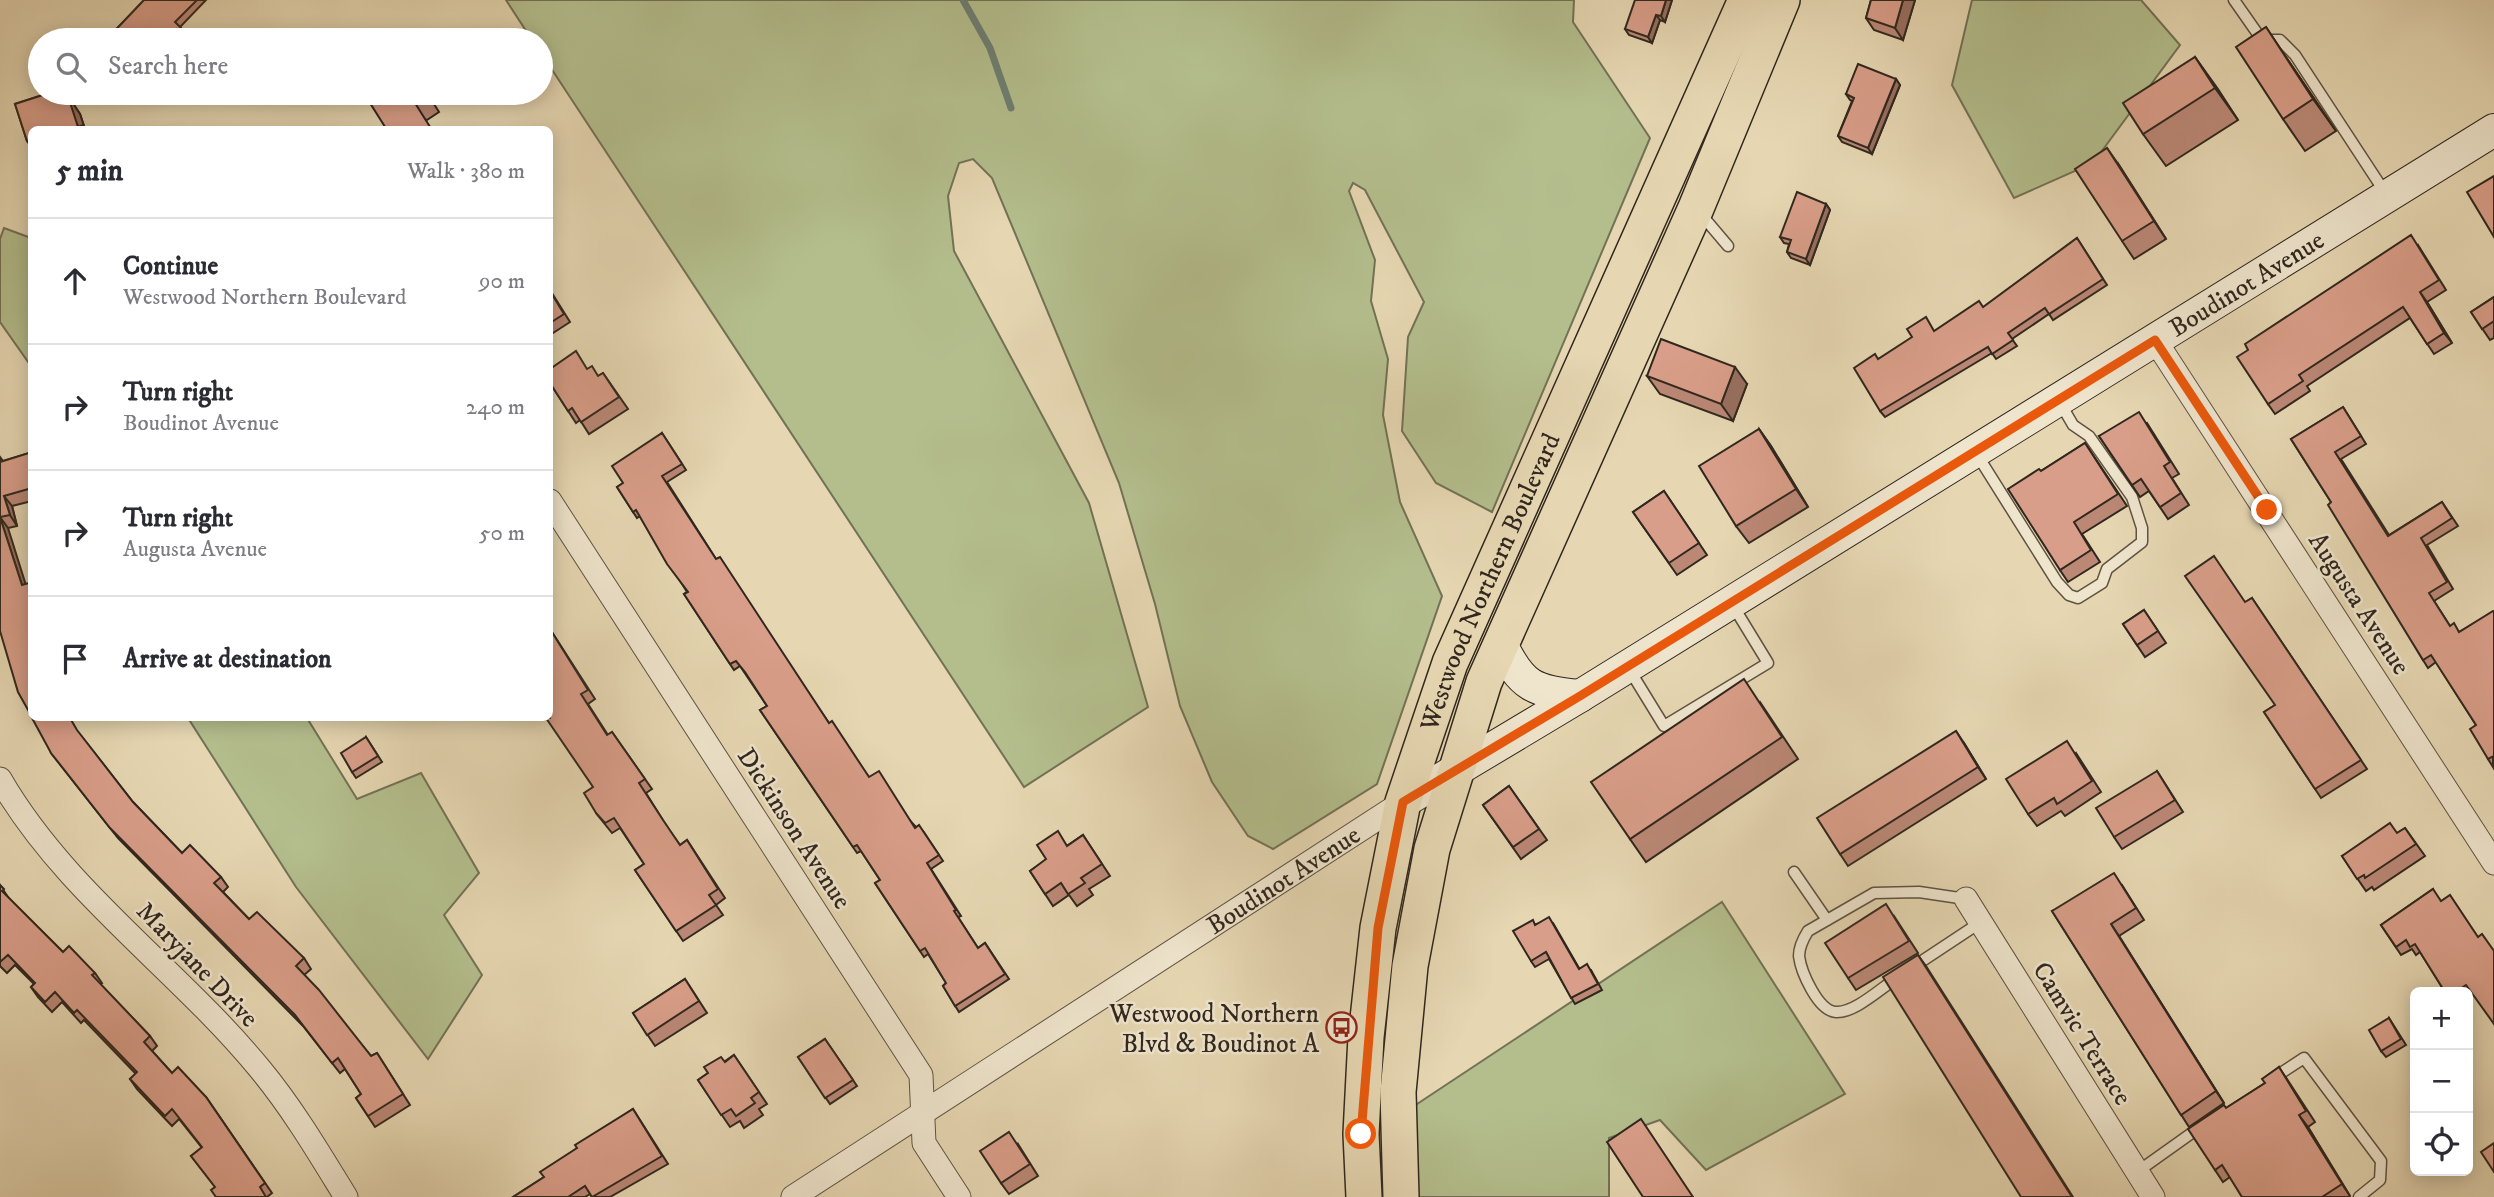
<!DOCTYPE html>
<meta charset="utf-8">
<style>
body{margin:0;font-family:"IM FELL DW Pica",serif;background:#f2f2f3;color:#2b2b33}
.controls{position:absolute;right:21px;bottom:21px;display:grid;overflow:hidden;border-radius:10px;box-shadow:0 4px 18px #0003}
.controls button{width:63px;height:63px;display:grid;place-items:center;padding:0;border:0;border-bottom:2px solid #e1e1e2;background:#fff;color:#2b2b33;font:35px sans-serif}
.stop{position:absolute;width:21px;height:21px;margin:-16px;border:5px solid #ea580c;border-radius:50%;background:#fff}
.stop.end{background:#ea580c;border-color:#fff;box-shadow:0 2px 7px #0008}
.list{margin:0;padding:0;list-style:none}
h2{display:flex;justify-content:space-between;align-items:center;height:91px;margin:0;padding:0 28px;font-size:30px}
h2 small{font-size:23px;font-weight:400;color:#7c7c81}
.list li{display:grid;grid-template-columns:46px 1fr auto;gap:21px;align-items:center;box-sizing:border-box;height:126px;padding:0 28px;border-top:2px solid #e1e1e2}
.list b{display:block;font-size:26px;white-space:nowrap}
.list p{margin:0;font-size:23px;white-space:nowrap;color:#7c7c81}
.list em{font-size:23px;font-style:normal;color:#7c7c81}
.icon{flex:none;width:38px;height:38px;fill:none;stroke:currentColor;stroke-width:2;stroke-linecap:round;stroke-linejoin:round}
.map{position:relative;flex:none;width:2494px;height:1197px;overflow:hidden}
.search{position:absolute;background:#fff;box-shadow:0 4px 18px #0003;left:28px;top:28px;width:525px;height:77px;display:flex;align-items:center;gap:18px;box-sizing:border-box;padding:0 24px;border-radius:38px;color:#7c7c81;font-size:26px}
.panel{position:absolute;background:#fff;box-shadow:0 4px 18px #0003;left:28px;top:126px;width:525px;height:595px;border-radius:10px}
.map>svg:first-child{display:block}
</style>
<div class="map">
<svg width="2494" height="1197" viewBox="0 0 2494 1197">
<rect width="100%" height="100%" fill="#e6d7b2"/>
<filter id="stains"><feTurbulence type="fractalNoise" baseFrequency=".00286" numOctaves="4"/><feColorMatrix values="0 0 0 0 .2 0 0 0 0 .09 0 0 0 0 .02 0 0 0 .5 -.17"/></filter>
<radialGradient id="worn" r=".72"><stop offset=".6" stop-color="#630" stop-opacity="0"/><stop offset="1" stop-color="#630" stop-opacity=".3"/></radialGradient>
<g fill="#b4be8d" stroke="#727256" stroke-width="2">
<polygon points="506,0 1574,0 1573,22 1650,138 1492,512 1436,483 1402,431 1408,337 1424,302 1365,190 1353,183 1349,191 1375,260 1371,301 1388,359 1383,415 1400,502 1442,596 1377,784 1273,849 1248,836 1212,782 1180,706 1155,604 1119,483 992,178 973,159 959,163 948,196 954,251 1089,503 1148,707 1024,787 541,53 541,40 532,40"/>
<polygon points="1972,0 2141,0 2180,45 2093,163 2014,198 1952,85"/>
<polygon points="4,228 31,238 31,366 0,322 0,239"/>
<polygon points="188,718 307,718 357,799 421,773 479,873 444,915 482,975 428,1059 296,887"/>
<polygon points="1722,902 1845,1094 1706,1170 1660,1120 1609,1138 1609,1197 1401,1197 1399,1116"/>
</g>
<g fill="none" stroke-linecap="round" stroke-linejoin="round">
<polyline stroke="#6d7f73" stroke-width="7" points="963,0 990,48 1011,108"/>
<defs>
<g id="lane">
<polyline points="2234,0 2262,40 2280,40 2295,55 2386,194"/>
<polyline points="1700,213 1728,246"/>
<polyline points="1976,453 2057,582 2069,595 2078,598 2102,583 2107,569 2142,542 2142,528 2132,497 2089,436 2073,425 2059,401"/>
<polyline points="1629,669 1664,726 1768,663 1732,604"/>
<polyline points="1794,872 1827,920"/>
<polyline points="1910,969 1981,922"/>
<path d="M 1897,978 C 1881,988 1855,1013 1836,1012 C 1818,1011 1801,972 1799,956 C 1799,947 1803,939 1808,931 L 1874,893 L 1919,892 L 1966,899"/>
<polyline points="2272,1079 2304,1058 2381,1161 2380,1180 2359,1197"/>
<polyline points="2137,1172 2203,1125"/>
</g>
<g id="street">
<polyline points="2155,340 2494,863"/>
<polyline points="550,501 921,1075 924,1143 959,1197"/>
<path d="M 0,779 C 65,892 178,969 260,1069 C 293,1109 319,1153 346,1197"/>
<polyline points="1966,899 2153,1197"/>
<path id="s1" d="M 793,1197 L 1403,802"/>
</g>
<g id="secondary">
<path d="M 1501,644 C 1522,687 1533,691 1580,696"/>
<path id="s2" d="M 1403,802 L 1580,696 L 2494,130"/>
</g>
<g id="primary">
<path id="s3" d="M 1364,1197 L 1361,1134 L 1366,1037 L 1378,928 L 1403,802 L 1450,663 L 1746,0"/>
<polyline points="1401,1197 1398,1092 1410,966 1432,849 1484,682 1696,208 1782,0"/>
</g>
</defs>
<use href="#lane" stroke="#5e5343" stroke-width="13"/>
<use href="#street" stroke="#5e5343" stroke-width="25"/>
<use href="#secondary" stroke="#30271e" stroke-width="34"/>
<use href="#primary" stroke="#30271e" stroke-width="38"/>
<use href="#lane" stroke="#efe5cd" stroke-width="10"/>
<use href="#street" stroke="#efe5cd" stroke-width="23"/>
<use href="#secondary" stroke="#efe5cd" stroke-width="32"/>
<use href="#primary" stroke="#e6d7b2" stroke-width="35"/>
</g>
<g fill="#bb8876" stroke="#30271e" stroke-width="2">
<polygon points="144,0 206,0 180,27 186,35 180,40 106,40"/>
<polygon points="1672,0 1665,22 1660,20 1652,43 1629,35 1625,29"/>
<polygon points="1871,0 1915,0 1903,40 1874,30 1866,18"/>
<polygon points="2195,57 2238,120 2166,166 2143,134"/>
<polygon points="2288,60 2336,131 2305,151 2283,119"/>
<polygon points="1896,79 1900,85 1872,154 1842,142 1838,136 1852,101 1850,100 1846,94"/>
<polygon points="49,93 62,93 65,97 68,96 80,114 84,126 87,130 32,130 32,148 27,141 15,104"/>
<polygon points="427,93 439,112 427,120 370,103"/>
<polygon points="2119,165 2166,239 2134,259 2122,241"/>
<polygon points="1826,204 1830,210 1810,265 1791,258 1787,252 1789,244 1784,243 1780,237"/>
<polygon points="2077,238 2107,285 2053,320 2049,314 2012,339 2017,346 1996,359 1992,353 1885,417 1880,411 1878,359 1984,307"/>
<polygon points="2418,245 2446,290 2427,302 2452,343 2434,354 2410,318 2307,386 2310,391 2275,414 2268,404"/>
<polygon points="550,290 570,322 550,335"/>
<polygon points="2494,297 2494,338 2490,340 2471,312"/>
<polygon points="588,369 598,376 603,373 628,409 589,434 580,420 576,423 550,383"/>
<polygon points="1647,376 1747,384 1733,421 1660,394"/>
<polygon points="2343,407 2366,444 2341,459 2389,535 2442,502 2458,526 2427,545 2453,589 2434,601 2450,626 2459,632 2494,612 2493,767 2488,759 2476,725 2436,662 2428,668 2423,660 2331,502 2291,439"/>
<polygon points="2147,423 2179,474 2172,478 2189,505 2168,519 2149,491 2140,497 2099,436"/>
<polygon points="1759,429 1771,446 1808,507 1749,543 1736,526"/>
<polygon points="662,433 686,470 667,482 716,559 829,723 869,777 916,827 923,831 943,861 931,869 961,916 958,917 978,948 985,943 1009,979 959,1012 943,986 946,983 928,954 924,957 875,883 880,880 861,851 857,853 760,710 767,706 746,675 740,666 734,670 684,594 687,592 640,516 637,518 617,487 623,483"/>
<polygon points="2085,443 2127,506 2082,534 2100,562 2068,582 2060,570 2041,471"/>
<polygon points="32,452 32,501 12,506 17,526 8,528 0,631 0,457 3,461"/>
<polygon points="1664,491 1707,555 1677,575 1633,512"/>
<polygon points="2252,598 2367,769 2321,798 2264,712 2275,705 2246,602"/>
<polygon points="2144,610 2166,643 2145,657 2123,624"/>
<polygon points="550,629 595,699 588,704 608,735 612,732 652,789 646,793 669,830 680,845 687,840 725,898 716,905 723,915 683,941 635,870 644,864 620,828 612,833 596,813 593,787"/>
<polygon points="1760,702 1798,759 1646,862 1630,839"/>
<polygon points="82,737 133,802 182,853 221,877 228,887 223,892 249,919 304,958 311,969 304,975 371,1056 377,1053 410,1105 375,1127 356,1098 361,1094 345,1069 340,1073 303,1026 118,838 51,753"/>
<polygon points="366,737 382,762 356,778 352,772"/>
<polygon points="1964,743 1986,779 1848,866 1840,854"/>
<polygon points="2076,753 2101,792 2065,816 2061,811 2037,826 2028,814"/>
<polygon points="2157,771 2183,812 2122,849 2114,837"/>
<polygon points="1509,786 1547,840 1521,859 1483,805"/>
<polygon points="2405,828 2425,856 2374,890 2372,887 2366,891 2342,856 2397,833"/>
<polygon points="1083,835 1110,876 1089,889 1093,895 1077,906 1069,895 1053,906 1030,871"/>
<polygon points="0,885 10,900 63,952 95,973 102,983 100,984 150,1036 157,1046 152,1051 172,1073 206,1097 272,1193 267,1197 216,1197 215,1187 191,1156 202,1148 179,1119 172,1126 137,1089 130,1079 136,1074 84,1020 81,1023 62,1002 52,1012 38,997 31,987 34,984 15,965 7,973 0,966"/>
<polygon points="2122,885 2144,920 2119,936 2224,1103 2189,1127 2052,911"/>
<polygon points="2433,889 2472,993 2468,996 2468,992 2445,992 2420,952 2416,955 2412,949 2401,955 2381,925"/>
<polygon points="1894,916 1918,953 1856,990 1848,978"/>
<polygon points="1553,923 1579,968 1591,970 1602,990 1575,1004 1549,959 1535,967 1531,961 1536,924"/>
<polygon points="685,979 707,1013 655,1046 633,1013"/>
<polygon points="2389,1018 2406,1045 2386,1057 2381,1051"/>
<polygon points="825,1039 857,1086 830,1104 798,1057"/>
<polygon points="734,1055 767,1104 759,1109 763,1115 744,1128 740,1121 730,1127 698,1080"/>
<polygon points="2279,1067 2315,1122 2308,1127 2350,1196 2349,1197 2242,1197 2230,1177 2223,1182 2215,1170 2226,1108 2265,1083"/>
<polygon points="633,1109 668,1164 610,1197 592,1197 590,1194 585,1197 513,1197 544,1177 577,1148"/>
<polygon points="1018,1144 1038,1176 1009,1194 1001,1183"/>
</g>
<g fill="#986f60" stroke="#30271e" stroke-width="2">
<polygon points="1666,0 1672,0 1665,22 1661,16"/>
<polygon points="1903,0 1915,0 1903,40 1895,28"/>
<polygon points="1656,15 1660,20 1652,43 1648,37"/>
<polygon points="2266,27 2288,60 2336,131 2313,99"/>
<polygon points="2195,57 2218,89 2238,120 2215,88"/>
<polygon points="1896,79 1900,85 1872,154 1868,148"/>
<polygon points="61,93 62,93 71,105 68,96 80,114 84,126 87,130 80,130"/>
<polygon points="2107,148 2119,165 2166,239 2154,221"/>
<polygon points="1826,204 1830,210 1810,265 1806,259"/>
<polygon points="2420,292 2427,302 2452,343 2444,333"/>
<polygon points="1735,367 1747,384 1733,421 1721,404"/>
<polygon points="1759,429 1771,446 1808,507 1796,489"/>
<polygon points="4,496 12,506 17,526 10,515"/>
<polygon points="0,517 8,528 29,595 22,585"/>
<polygon points="1956,731 1964,743 1986,779 1978,767"/>
<polygon points="2111,924 2119,936 2224,1103 2216,1091"/>
<polygon points="1918,955 1926,966 2073,1197 2072,1197"/>
<polygon points="2299,1115 2308,1127 2350,1196 2342,1184"/>
</g>
<g fill="#d99e89" stroke="#30271e" stroke-width="2">
<polygon points="144,0 197,0 175,22 182,29 171,40 106,40"/>
<polygon points="1635,0 1666,0 1661,16 1656,15 1648,37 1625,29"/>
<polygon points="1871,0 1903,0 1895,28 1866,18"/>
<polygon points="2266,27 2313,99 2283,119 2236,47"/>
<polygon points="2195,57 2215,88 2143,134 2123,103"/>
<polygon points="1858,64 1896,79 1868,148 1838,136 1854,98 1846,94"/>
<polygon points="49,93 61,93 63,98 68,96 78,127 83,125 85,130 32,130 32,140 27,141 15,104"/>
<polygon points="386,93 426,93 427,95 415,103 432,130 387,130 370,103"/>
<polygon points="2107,148 2154,221 2122,241 2075,169"/>
<polygon points="2494,176 2494,237 2467,192"/>
<polygon points="1797,192 1826,204 1806,259 1787,252 1791,240 1780,237"/>
<polygon points="2411,235 2439,280 2420,292 2444,333 2427,344 2403,307 2299,375 2303,381 2268,404 2237,357 2248,350 2245,344"/>
<polygon points="2077,238 2103,279 2049,314 2045,308 2008,333 2013,340 1992,354 1988,347 1880,411 1854,368 1875,354 1878,359 1912,337 1907,329 1926,317 1934,331 1979,301 1983,307"/>
<polygon points="550,291 564,314 550,323"/>
<polygon points="2494,297 2494,321 2482,329 2471,312"/>
<polygon points="1661,339 1735,367 1721,404 1647,376"/>
<polygon points="576,351 587,369 592,366 598,376 603,373 619,397 581,422 572,408 568,411 550,383 550,369"/>
<polygon points="2343,407 2361,436 2335,452 2388,536 2442,502 2452,518 2421,538 2447,582 2429,593 2450,626 2454,623 2459,632 2493,611 2494,612 2494,756 2488,759 2470,729 2476,725 2431,655 2423,660 2328,505 2331,502 2291,439"/>
<polygon points="2139,412 2170,462 2164,466 2181,493 2160,507 2141,479 2132,485 2099,436"/>
<polygon points="1759,429 1796,489 1736,526 1699,466"/>
<polygon points="662,433 682,464 662,476 716,559 720,557 829,723 832,721 869,777 879,771 915,828 919,825 939,855 927,863 956,910 954,911 978,948 985,943 1005,974 955,1006 943,986 946,983 925,948 920,951 875,883 880,880 857,845 853,847 760,710 767,706 745,672 736,661 730,664 684,594 688,592 667,564 636,510 633,512 617,487 623,483 612,466"/>
<polygon points="2085,443 2118,494 2074,522 2091,550 2060,570 2008,489 2039,469 2041,471"/>
<polygon points="32,452 32,488 4,496 10,515 0,517 22,585 32,582 32,717 18,692 0,631 0,462"/>
<polygon points="1664,491 1699,543 1669,563 1633,512"/>
<polygon points="2214,556 2245,602 2252,598 2361,760 2315,789 2264,712 2275,705 2185,576"/>
<polygon points="2144,610 2158,631 2137,645 2123,624"/>
<polygon points="550,629 588,690 581,694 607,735 612,732 645,779 639,783 663,820 680,845 687,840 718,889 709,895 716,905 676,931 635,870 644,864 614,818 605,823 596,813 584,793 593,787 546,718 550,718"/>
<polygon points="1744,679 1782,737 1630,839 1591,782"/>
<polygon points="32,718 70,718 77,730 133,802 182,853 190,845 221,877 214,883 249,919 257,912 304,958 296,966 319,990 371,1056 377,1053 403,1094 368,1116 356,1098 361,1094 338,1058 332,1063 295,1015 110,828 51,753"/>
<polygon points="1956,731 1978,767 1840,854 1817,818"/>
<polygon points="366,737 378,756 352,772 341,753"/>
<polygon points="2067,741 2092,781 2057,804 2054,798 2028,814 2006,779"/>
<polygon points="2157,771 2175,800 2114,837 2096,808"/>
<polygon points="1509,786 1539,829 1513,847 1483,805"/>
<polygon points="2390,823 2397,833 2405,828 2416,844 2365,878 2364,875 2357,879 2342,856"/>
<polygon points="1058,831 1067,846 1083,835 1102,864 1081,878 1085,883 1068,894 1061,883 1045,894 1030,871 1046,859 1037,845"/>
<polygon points="2114,873 2136,908 2111,924 2216,1091 2181,1115 2052,911"/>
<polygon points="0,885 4,889 2,891 63,952 69,946 95,973 92,975 150,1036 144,1042 172,1073 178,1067 206,1097 265,1183 260,1187 266,1197 216,1197 211,1190 215,1187 191,1156 202,1147 172,1109 165,1116 130,1079 137,1072 77,1010 74,1013 55,992 45,1002 31,987 35,983 8,955 0,962"/>
<polygon points="2433,889 2441,901 2450,895 2478,937 2482,934 2494,951 2494,1024 2466,985 2455,992 2445,992 2415,944 2410,947 2406,940 2396,947 2381,925"/>
<polygon points="1886,904 1909,941 1848,978 1825,943"/>
<polygon points="1549,917 1579,969 1587,964 1598,984 1571,998 1546,952 1531,961 1513,931 1533,920 1535,925"/>
<polygon points="1918,955 2072,1197 2021,1197 1883,977"/>
<polygon points="685,979 699,1001 647,1035 633,1013"/>
<polygon points="2389,1018 2401,1039 2381,1051 2369,1030"/>
<polygon points="825,1039 853,1080 825,1098 798,1057"/>
<polygon points="734,1055 759,1092 751,1098 755,1103 736,1116 731,1109 721,1115 698,1080 708,1073 704,1067 721,1057 725,1062"/>
<polygon points="2279,1067 2306,1111 2299,1115 2342,1184 2322,1197 2242,1197 2222,1165 2215,1170 2188,1129 2224,1105 2226,1108 2265,1083 2262,1079"/>
<polygon points="633,1109 662,1156 592,1197 585,1186 568,1197 513,1197 544,1177 540,1172 577,1148 575,1145"/>
<polygon points="1641,1119 1693,1197 1643,1197 1607,1142"/>
<polygon points="1009,1132 1030,1164 1001,1183 980,1151"/>
<polygon points="2494,1143 2494,1172 2481,1152"/>
</g>
<g fill="none" stroke-linecap="round" stroke-linejoin="round">
<polyline stroke="#ea580c" stroke-width="9" points="1361,1134 1378,928 1403,802 1580,696 2155,340 2267,510"/>
</g>
<defs>
<symbol id="bus-ring" viewBox="-11 -11 22 22"><circle r="9.5" fill="#efe5cd" stroke="#8f2418" stroke-width="1.5"/><path d="M-5-6H5V4H4V6H2V4H-2V6H-4V4H-5ZM-3.5-4V0h7V-4ZM-3.5 1.2v1.5H-2V1.2ZM2 1.2v1.5H3.5V1.2Z" fill="#8f2418"/></symbol>
</defs>
<g fill-rule="evenodd">
<use href="#bus-ring" x="1324" y="1010" width="35" height="35"/>
</g>
<g text-anchor="middle" stroke-width="5" stroke-linejoin="round" paint-order="stroke">
<g font-size="26" fill="#30271e" stroke="#efe5cd">
<text dy="9" stroke="none"><textPath href="#s2" startOffset="990">Boudinot Avenue</textPath></text>
<text dy="9" stroke="none"><textPath href="#s3" startOffset="635">Westwood Northern Boulevard</textPath></text>
<text transform="translate(2360 603) rotate(57)" y="9">Augusta Avenue</text>
<text transform="translate(795 828) rotate(57)" y="9">Dickinson Avenue</text>
<text dy="9" stroke="none"><textPath href="#s1" startOffset="584">Boudinot Avenue</textPath></text>
<text transform="translate(198 964) rotate(46)" y="9">Maryjane Drive</text>
<text transform="translate(2083 1033) rotate(58)" y="9">Camvic Terrace</text>
</g>
<g font-size="26" fill="#30271e" stroke="#efe5cd" text-anchor="end">
<text x="1319" y="1022">Westwood Northern<tspan x="1319" dy="30">Blvd &amp; Boudinot A</tspan></text>
</g>
</g>
<rect width="100%" height="100%" filter="url(#stains)"/>
<rect width="100%" height="100%" fill="url(#worn)"/>
</svg>
<div class="controls">
<button>+</button>
<button>−</button>
<button><svg class="icon" aria-label="locate" viewBox="0 0 24 24"><circle cx="12" cy="12" r="6"/><path d="M12 2v4M12 18v4M2 12h4M18 12h4"/></svg></button>
</div>
<div class="stop" style="left:1361px;top:1134px"></div>
<div class="stop end" style="left:2267px;top:510px"></div>
<div class="search"><svg class="icon" aria-label="search" viewBox="0 0 24 24"><circle cx="10" cy="10" r="6"/><path d="M15 15l6 6"/></svg>Search here</div>
<section class="panel">
<h2>5 min<small>Walk · 380 m</small></h2>
<ul class="list">
<li><svg class="icon" aria-label="ahead" viewBox="0 0 24 24"><path d="M12 20V5M6 11l6-6 6 6"/></svg><div><b>Continue</b><p>Westwood Northern Boulevard</p></div><em>90 m</em></li>
<li><svg class="icon" aria-label="right" viewBox="0 0 24 24"><path d="M7 20v-9h11M14 6l5 5-5 5"/></svg><div><b>Turn right</b><p>Boudinot Avenue</p></div><em>240 m</em></li>
<li><svg class="icon" aria-label="right" viewBox="0 0 24 24"><path d="M7 20v-9h11M14 6l5 5-5 5"/></svg><div><b>Turn right</b><p>Augusta Avenue</p></div><em>50 m</em></li>
<li><svg class="icon" aria-label="arrive" viewBox="0 0 24 24"><path d="M6 21V4h12l-3 4 3 4H6"/></svg><div><b>Arrive at destination</b></div></li>
</ul>
</section>
</div>
